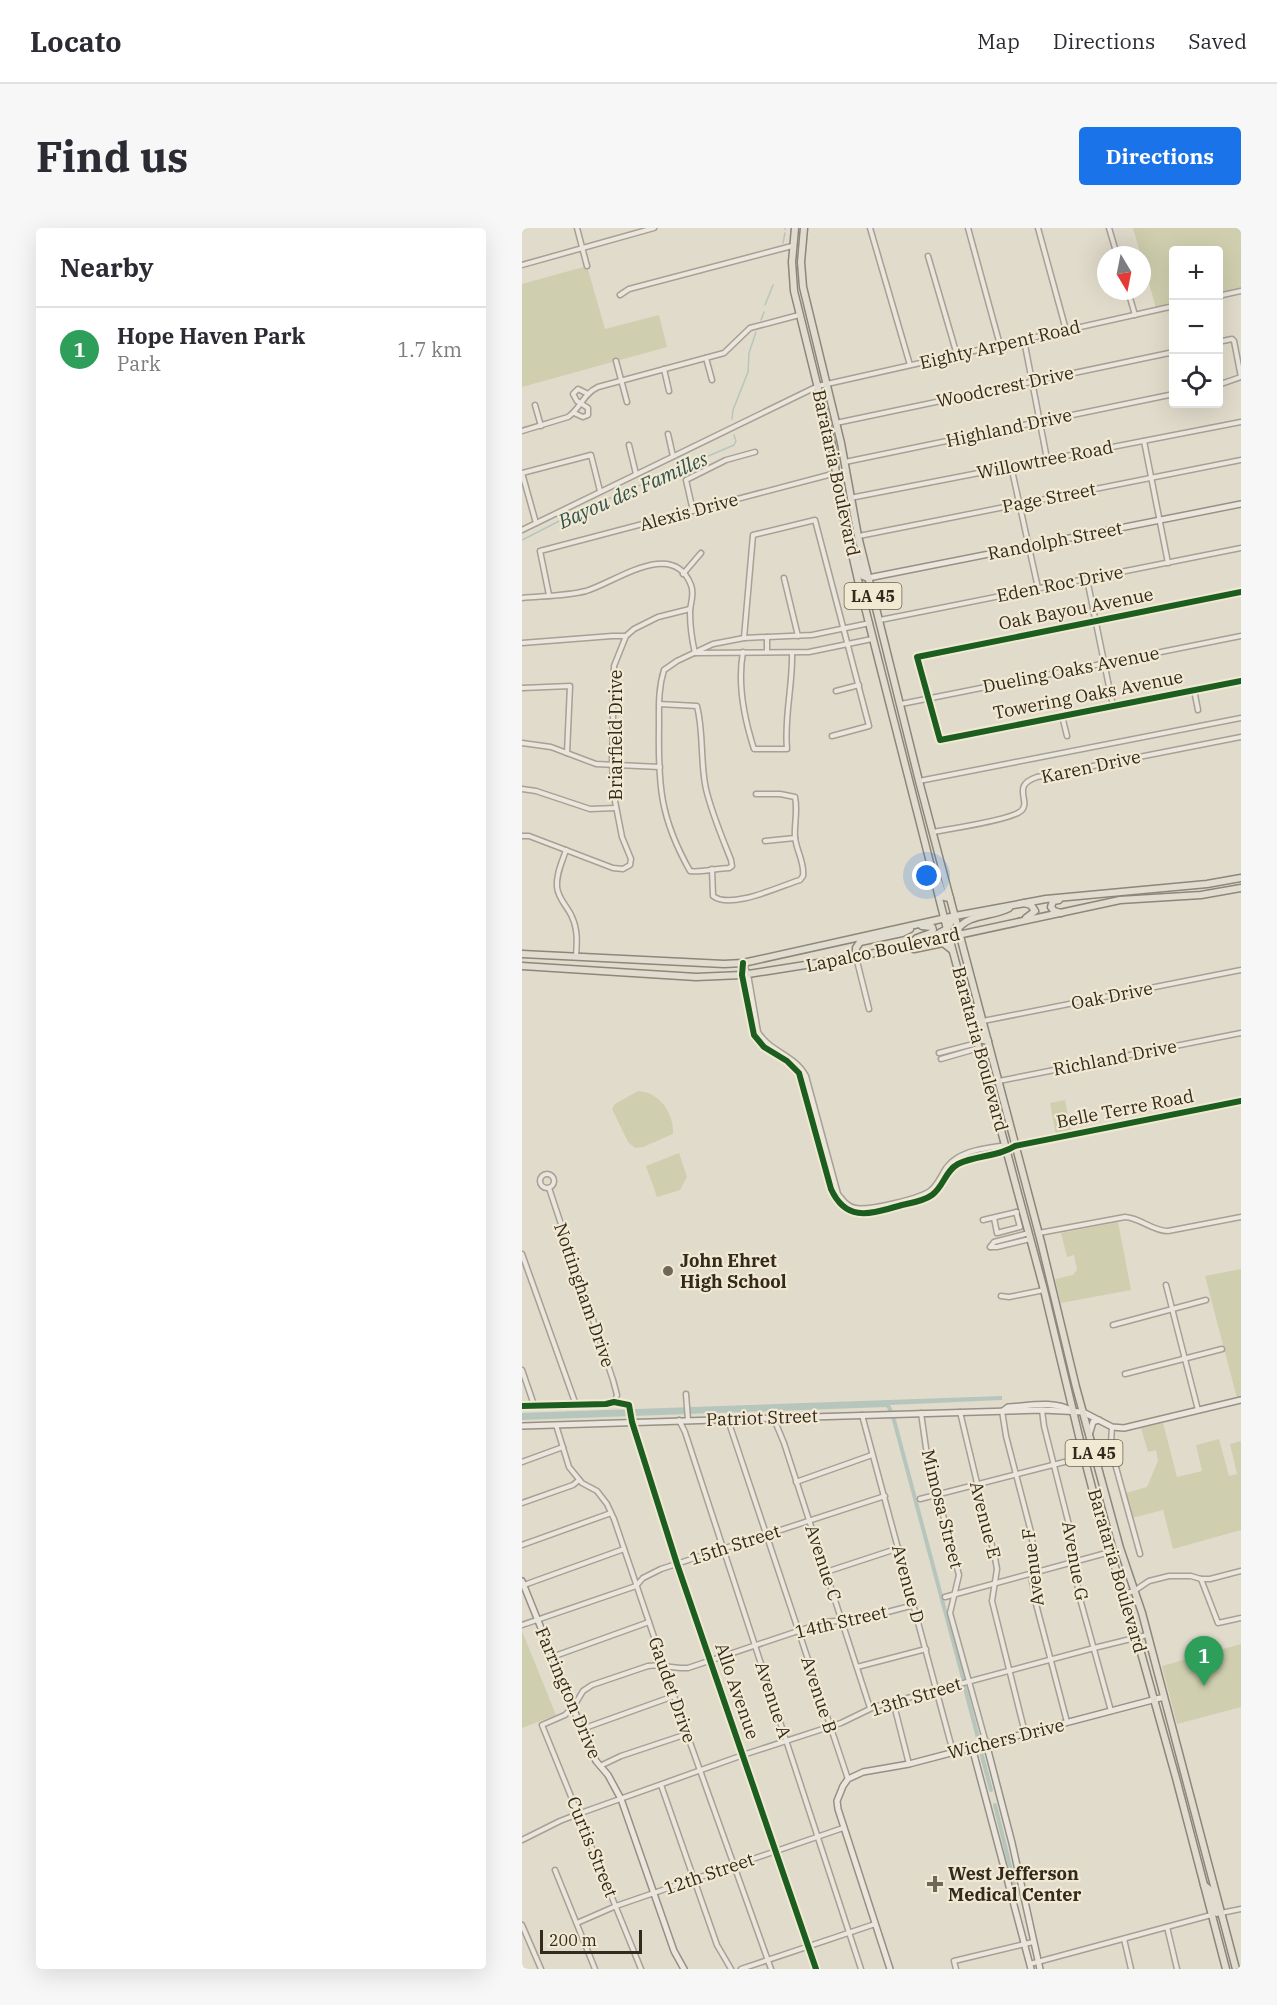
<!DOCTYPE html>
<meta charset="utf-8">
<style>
body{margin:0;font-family:"IBM Plex Serif",serif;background:#f7f7f7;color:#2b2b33}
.controls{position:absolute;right:18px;top:18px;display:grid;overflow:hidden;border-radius:6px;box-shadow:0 6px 24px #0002}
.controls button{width:54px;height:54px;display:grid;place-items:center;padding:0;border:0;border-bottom:2px solid #e1e1e2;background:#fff;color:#2b2b33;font:30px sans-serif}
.compass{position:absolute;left:575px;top:18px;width:54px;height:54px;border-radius:50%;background:#fff;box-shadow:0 6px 24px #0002;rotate:170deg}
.scale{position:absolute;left:18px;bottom:15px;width:102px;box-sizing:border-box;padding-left:6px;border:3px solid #33291e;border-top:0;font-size:16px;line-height:21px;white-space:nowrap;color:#33291e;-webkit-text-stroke:4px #f2e9d2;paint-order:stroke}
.you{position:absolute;left:405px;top:648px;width:21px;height:21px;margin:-15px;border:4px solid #fff;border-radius:50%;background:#1a73e8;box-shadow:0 0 0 9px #1a73e833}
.badge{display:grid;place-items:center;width:39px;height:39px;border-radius:50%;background:#1a73e8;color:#fff;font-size:20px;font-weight:700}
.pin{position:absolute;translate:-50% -50px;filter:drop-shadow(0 2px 3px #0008)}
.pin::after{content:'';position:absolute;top:32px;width:21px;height:18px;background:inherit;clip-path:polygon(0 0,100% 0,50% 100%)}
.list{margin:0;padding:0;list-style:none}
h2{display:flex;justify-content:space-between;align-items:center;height:78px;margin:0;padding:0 24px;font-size:26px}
h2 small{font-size:20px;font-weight:400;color:#7c7c81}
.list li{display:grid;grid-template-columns:39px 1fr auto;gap:18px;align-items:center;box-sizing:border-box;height:84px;padding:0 24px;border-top:2px solid #e1e1e2}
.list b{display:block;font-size:22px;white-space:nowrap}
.list p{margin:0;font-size:20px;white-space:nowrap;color:#7c7c81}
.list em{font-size:20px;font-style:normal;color:#7c7c81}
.icon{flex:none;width:33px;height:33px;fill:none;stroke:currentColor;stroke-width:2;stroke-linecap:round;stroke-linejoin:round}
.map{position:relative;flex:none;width:719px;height:1741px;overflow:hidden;border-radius:6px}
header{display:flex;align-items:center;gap:36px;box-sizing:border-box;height:84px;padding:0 30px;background:#fff;border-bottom:2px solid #e1e1e2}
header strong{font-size:28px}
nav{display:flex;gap:33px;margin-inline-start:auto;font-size:21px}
.intro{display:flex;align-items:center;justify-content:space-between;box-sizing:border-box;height:144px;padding:0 36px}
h1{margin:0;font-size:42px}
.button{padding:15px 27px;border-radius:6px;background:#1a73e8;color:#fff;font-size:21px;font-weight:700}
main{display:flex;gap:36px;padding:0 36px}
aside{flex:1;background:#fff;border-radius:6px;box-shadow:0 6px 24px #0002}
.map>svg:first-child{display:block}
</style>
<header>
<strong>Locato</strong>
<nav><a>Map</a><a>Directions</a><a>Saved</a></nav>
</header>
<div class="intro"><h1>Find us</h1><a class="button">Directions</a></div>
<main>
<aside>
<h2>Nearby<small></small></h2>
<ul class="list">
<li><span class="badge" style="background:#2e9e5b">1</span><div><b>Hope Haven Park</b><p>Park</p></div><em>1.7 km</em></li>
</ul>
</aside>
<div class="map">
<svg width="719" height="1741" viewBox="0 0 719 1741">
<rect width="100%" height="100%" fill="#e1dbcb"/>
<g fill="#cfcfaf">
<polygon points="611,0 719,0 719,61 697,66 696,22 652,22 651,76 634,80"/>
<polygon points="65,38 83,101 137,87 145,119 0,159 0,56"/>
<path d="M 116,863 C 137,864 152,885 151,906 L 121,919 L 113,920 L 106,914 L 90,881 L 93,876 Z"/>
<polygon points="543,872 549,904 534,907 528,875"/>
<polygon points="157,925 165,949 158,962 135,969 124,938"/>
<polygon points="596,994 609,1062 539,1075 533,1051 551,1047 555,1042 552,1027 545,1029 539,1005"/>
<polygon points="719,1041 719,1170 715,1170 683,1048"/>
<polygon points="641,1195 655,1249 680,1243 674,1217 697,1211 707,1248 715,1246 708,1216 719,1213 719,1302 651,1321 641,1282 610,1290 604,1265 625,1259 636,1233 634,1222 626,1224 619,1200"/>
<polygon points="0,1403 34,1487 0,1500"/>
<polygon points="719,1416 719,1479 655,1496 640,1438"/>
</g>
<polygon fill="#b7c6bc" points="480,1168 480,1172 368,1177 364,1179 0,1192 0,1185"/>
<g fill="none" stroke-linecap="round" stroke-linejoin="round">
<g stroke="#b7c6bc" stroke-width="1.5">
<polyline points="263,1 263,0"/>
<polyline points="261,15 263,5"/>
<polyline points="243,77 251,57"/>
<polyline points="239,92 242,84"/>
<polyline points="210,191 211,182 226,144 227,125 234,104"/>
<polyline points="0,312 51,286 212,217 214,213 212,207"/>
</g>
<g stroke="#b7c6bc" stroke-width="4">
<polyline points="362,1175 367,1179 372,1192 441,1450"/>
<polyline points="443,1460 456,1510"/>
<polyline points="459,1524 469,1562"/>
<polyline points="473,1577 489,1642"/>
<polyline points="490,1647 495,1668"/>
</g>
<defs>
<g id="street">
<polyline points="55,0 65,38"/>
<polyline points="348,0 388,137"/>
<polyline points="446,0 478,117"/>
<polyline points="516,0 544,102"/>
<polyline points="587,0 595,27"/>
<polyline points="406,28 435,127"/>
<polyline points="0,37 132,0"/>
<polyline points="606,63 613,87"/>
<polyline points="98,67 107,61 270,18"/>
<polyline points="696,68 719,63"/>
<polyline points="502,112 525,231"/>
<polyline points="696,114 710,111 712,113 719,149 696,157"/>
<polyline points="184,130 190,152"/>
<polyline points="94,133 105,174"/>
<polyline points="142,141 147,163"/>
<polyline points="13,177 19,198"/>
<polyline points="52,185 61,189 66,187 66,180 55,173 51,166 56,161 66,166"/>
<polyline points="314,195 652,124"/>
<path d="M 0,203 L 46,189 C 58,181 61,166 76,159 L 202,125 L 228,100 L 277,87"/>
<polyline points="146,206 151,228"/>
<polyline points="622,213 646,335"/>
<polyline points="107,217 114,246"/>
<polyline points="323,234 652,166"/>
<polyline points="489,238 516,360"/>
<polyline points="328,270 719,194"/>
<polyline points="171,283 164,252 204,232 233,224"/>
<polyline points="14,295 0,245 69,227 78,263"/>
<polyline points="0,302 296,158 652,78"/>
<polyline points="337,308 719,232"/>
<polyline points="161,346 179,325"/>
<polyline points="262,350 276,408"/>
<polyline points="565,351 591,478"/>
<polyline points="719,364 395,429 418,512 719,453"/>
<polyline points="27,367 18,323 314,245"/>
<path d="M 0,370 C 21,368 44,368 64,363 C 94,354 151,310 169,357 C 173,367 168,375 168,384 C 168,398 170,412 173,425"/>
<polyline points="358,392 719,320"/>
<polyline points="222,410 231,307 293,292 347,498 310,508"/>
<polyline points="0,415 90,408 104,408"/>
<path d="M 221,424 C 215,457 222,490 232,521 L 265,521 C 262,488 271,457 270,425"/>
<polyline points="245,424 245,409"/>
<polyline points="173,425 287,424 350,411"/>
<polyline points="0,460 48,458 45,525"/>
<polyline points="672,462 676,482"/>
<polyline points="314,463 337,457"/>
<path d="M 137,476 L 175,478 C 182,506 178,534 184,561 C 190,586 200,609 209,632 L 210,638 L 207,640 C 196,640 176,645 168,643 C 138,590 136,557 137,498 C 137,479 136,461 142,442 L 155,433 L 191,416 L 222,410 L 290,407 L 348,395"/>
<polyline points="379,476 719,408"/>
<polyline points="540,488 545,508"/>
<polyline points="0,515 29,519 74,536 138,539"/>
<polyline points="397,553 719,490"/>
<polyline points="0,561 14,563 68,581 94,580"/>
<path d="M 411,604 C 427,601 489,592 499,583 C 510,573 488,558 515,549 L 719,509"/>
<polyline points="0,608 7,608 91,640 101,641 108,637 109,631 100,609 93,573 90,537 92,438 104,408 112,401 136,389 168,381"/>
<polyline points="243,613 273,610"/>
<path d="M 44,622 C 40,634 34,646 35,659 C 36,671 46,679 50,689 C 56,702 55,715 54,728"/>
<path d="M 190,641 L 191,668 C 209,682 258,658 278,652 L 281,648 C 283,635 274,622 273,609 C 272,596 276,583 273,569 L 258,566 L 234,566"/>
<polyline points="334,729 347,781"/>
<path d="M 221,735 L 220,747 L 232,807 L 242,819 L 265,833 L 277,845 L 309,961 C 325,996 350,986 380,977 C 390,975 402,973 410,967 C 420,959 421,946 432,938 C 446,928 468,927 485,923"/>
<path d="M 221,735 L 226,746 L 236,804 C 248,824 272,826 284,848 L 316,966 C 321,972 325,978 333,980 C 346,983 400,970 409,962 C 420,953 420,939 435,930 C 449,921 468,920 484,917"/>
<polyline points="461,793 719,742"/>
<polyline points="417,825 455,815"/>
<polyline points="419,831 457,820"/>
<polyline points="467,855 719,805"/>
<circle cx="25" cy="953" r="7"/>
<polyline points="27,960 91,1152 95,1167 93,1173"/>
<polyline points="472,990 475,1005 498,999 494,984"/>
<polyline points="461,992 495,984"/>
<path d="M 517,1005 L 603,989 C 619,990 630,1003 646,1003 L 719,989"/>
<polyline points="468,1019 472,1014 507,1005"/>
<polyline points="469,1019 475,1019 508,1011"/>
<polyline points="0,1026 54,1177"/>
<polyline points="644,1057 676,1182"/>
<polyline points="479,1068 487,1069 522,1062"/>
<polyline points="591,1097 684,1072"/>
<polyline points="0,1142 12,1177"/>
<polyline points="603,1146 700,1121"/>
<polyline points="164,1166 166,1192"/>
<polyline points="0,1178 84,1176 92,1174 107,1177 110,1194 155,1336 294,1741"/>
<polyline points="520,1182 522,1198 547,1297 557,1367 589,1483"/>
<polyline points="480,1183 484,1208 509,1304 513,1332 510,1353 514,1376 545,1494"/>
<polyline points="438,1184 473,1330 475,1341 470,1373 503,1505"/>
<polyline points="399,1185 405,1227 437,1347 428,1385 464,1515"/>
<polyline points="340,1187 431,1524"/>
<polyline points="252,1191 262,1215 348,1480"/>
<polyline points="157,1192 163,1204 339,1741"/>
<polyline points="206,1192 326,1551"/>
<polyline points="34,1197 47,1239 60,1255 75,1263 85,1276 92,1291 165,1506 249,1741"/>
<polyline points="590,1199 589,1215 592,1232 618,1326"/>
<polyline points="0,1234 41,1219"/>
<polyline points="274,1254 350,1227"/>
<polyline points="398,1271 562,1229"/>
<polyline points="0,1275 51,1257 57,1252"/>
<polyline points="0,1317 89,1285"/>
<polyline points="304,1344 377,1320"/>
<polyline points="679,1351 696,1395 719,1390"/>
<polyline points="2,1357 102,1321"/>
<polyline points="602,1366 612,1363 627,1353 647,1348 669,1348 679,1351 688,1351 719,1343"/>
<polyline points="423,1369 588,1324"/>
<polyline points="0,1397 114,1358 121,1350 139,1341 363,1268"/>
<polyline points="30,1429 127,1394"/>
<polyline points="335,1439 404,1421"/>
<polyline points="371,1473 387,1536"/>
<polyline points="60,1501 152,1468"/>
<polyline points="78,1538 99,1528 165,1506"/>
<polyline points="139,1557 195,1717 209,1741"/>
<polyline points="0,1612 38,1593 56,1586 221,1527 319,1495 352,1479 572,1420 625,1407"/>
<polyline points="33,1642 73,1741"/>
<polyline points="699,1685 719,1681"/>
<polyline points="55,1695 94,1678 321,1600"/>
<polyline points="0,1697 19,1741"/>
<polyline points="645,1699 655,1741"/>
<polyline points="602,1711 609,1741"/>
<polyline points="508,1736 689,1687"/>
<path d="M 119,1741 L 20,1497 L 43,1487 L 52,1478 L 61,1463 L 70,1457 L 126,1438 C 139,1436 152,1441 166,1440 L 303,1394 L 313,1393 L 324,1395 L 392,1377"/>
<polyline points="219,1741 353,1696"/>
<polyline points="434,1741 432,1733 511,1714"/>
</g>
<g id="secondary">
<polyline points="346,350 719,276"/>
<polyline points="486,923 493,918 719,873"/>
<path d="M 481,1183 L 486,1179 C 506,1178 532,1172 550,1183"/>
<polyline points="0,1198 520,1182 561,1184 590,1199 602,1200 719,1172"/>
<polyline points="567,1207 571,1194 577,1192"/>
<polyline points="0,1353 67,1519 74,1533 86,1547 99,1571 152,1723 162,1741"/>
<polyline points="464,1515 490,1615 518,1741"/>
<polyline points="450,1519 509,1741"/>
<polyline points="368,1741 316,1581 315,1573 321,1558 326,1551 341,1544 387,1536 642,1469"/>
</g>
<g id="primary">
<polyline points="273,0 270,34 272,63 310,217 318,273 336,352 427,709 522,1062 562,1229 580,1298 609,1389 654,1550 704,1741"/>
<polyline points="282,0 279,34 281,59 319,215 336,308 397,553 519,1014 554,1159 598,1320 620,1385 714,1741"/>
<polyline points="330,328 335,329 341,348 346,350"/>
<polyline points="414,646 422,669 428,670"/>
<polyline points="537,672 531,673 529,679 532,683 539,685"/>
<polyline points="502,675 509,677 513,683 504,690"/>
<path d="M 435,702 C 447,685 470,689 487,680"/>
<polyline points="410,709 425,701 432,688"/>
<polyline points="387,717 395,710 409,705 411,702 410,699 400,698"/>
<polyline points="390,719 392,721 421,715 430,722"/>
<polyline points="0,726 202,736 221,735 433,688 524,671 685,656 719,650"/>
<polyline points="334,729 334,720 338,714 380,705 388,701"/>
<polyline points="0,738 174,749 220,747 334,729 598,672 679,667 719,660"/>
<polyline points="448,778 452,782 461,812 466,813"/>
<polyline points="682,1657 687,1661 695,1685"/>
</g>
</defs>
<use href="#street" stroke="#a6a095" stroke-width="7"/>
<use href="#secondary" stroke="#969085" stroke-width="8"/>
<use href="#primary" stroke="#8c867b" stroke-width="9"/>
<use href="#street" stroke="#eae6dd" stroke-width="4"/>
<use href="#secondary" stroke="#eae6dd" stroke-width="5"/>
<use href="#primary" stroke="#e0dccf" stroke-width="6"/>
<defs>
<g id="cycleway">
<polyline points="719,364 395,429 418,512 719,453"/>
<path d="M 221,735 L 220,747 L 232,807 L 242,819 L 265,833 L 277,845 L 309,961 C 325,996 350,985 380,977 C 390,975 402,973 410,967 C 422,958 423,943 436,936 C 454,927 476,929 493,918 L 719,873"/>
<polyline points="0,1178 84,1176 92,1174 107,1177 110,1194 155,1336 294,1741"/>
</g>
</defs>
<use href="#cycleway" stroke="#f2e9d2" stroke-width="10"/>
<use href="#cycleway" stroke="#1b5e20" stroke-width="6"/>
</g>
<g fill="#70675b" stroke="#f2e9d2" stroke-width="2">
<circle cx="146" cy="1043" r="6"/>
<path d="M410 1647h6v6h6v6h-6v6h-6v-6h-6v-6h6z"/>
</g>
<g text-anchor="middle" stroke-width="4.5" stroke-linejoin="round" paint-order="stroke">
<g fill="#f2e9d2" stroke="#6c6354" stroke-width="1.5">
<rect x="322.5" y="355" width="57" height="26" rx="4.5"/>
<rect x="543.5" y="1212" width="57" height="26" rx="4.5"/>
</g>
<g font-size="16" font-weight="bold" fill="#33291e">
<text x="351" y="374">LA 45</text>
<text x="572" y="1231">LA 45</text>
</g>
<g font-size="18" fill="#33291e" stroke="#f2e9d2">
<text transform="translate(478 117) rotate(-13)" y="6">Eighty Arpent Road</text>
<text transform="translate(483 159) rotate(-12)" y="6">Woodcrest Drive</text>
<text transform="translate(487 200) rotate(-12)" y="6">Highland Drive</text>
<text transform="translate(523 232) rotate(-11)" y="6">Willowtree Road</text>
<text transform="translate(314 245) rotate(78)" y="6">Barataria Boulevard</text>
<text transform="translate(527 270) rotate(-11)" y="6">Page Street</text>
<text transform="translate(167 284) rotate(-15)" y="6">Alexis Drive</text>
<text transform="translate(533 313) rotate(-11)" y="6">Randolph Street</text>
<text transform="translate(538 356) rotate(-11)" y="6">Eden Roc Drive</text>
<text transform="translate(554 381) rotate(-11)" y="6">Oak Bayou Avenue</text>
<text transform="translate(549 442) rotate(-11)" y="6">Dueling Oaks Avenue</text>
<text transform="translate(566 467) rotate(-11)" y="6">Towering Oaks Avenue</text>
<text transform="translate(94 507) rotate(-90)" y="6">Briarfield Drive</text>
<text transform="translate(569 539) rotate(-12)" y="6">Karen Drive</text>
<text transform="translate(361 722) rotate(-12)" y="6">Lapalco Boulevard</text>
<text transform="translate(590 768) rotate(-11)" y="6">Oak Drive</text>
<text transform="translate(458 821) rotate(75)" y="6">Barataria Boulevard</text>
<text transform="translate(593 830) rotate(-11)" y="6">Richland Drive</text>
<text transform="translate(603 881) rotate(-11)" y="6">Belle Terre Road</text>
<text transform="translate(62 1067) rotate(71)" y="6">Nottingham Drive</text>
<text transform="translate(240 1190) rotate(-2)" y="6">Patriot Street</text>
<text transform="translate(420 1281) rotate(76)" y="6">Mimosa Street</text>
<text transform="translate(463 1292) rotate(76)" y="6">Avenue E</text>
<text transform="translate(213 1317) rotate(-18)" y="6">15th Street</text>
<text transform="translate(553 1333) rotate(80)" y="6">Avenue G</text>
<text transform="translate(301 1335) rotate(72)" y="6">Avenue C</text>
<text transform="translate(511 1339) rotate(-97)" y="6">Avenue F</text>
<text transform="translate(595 1343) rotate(74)" y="6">Barataria Boulevard</text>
<text transform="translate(386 1356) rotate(75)" y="6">Avenue D</text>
<text transform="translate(319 1394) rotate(-13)" y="6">14th Street</text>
<text transform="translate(150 1462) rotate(71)" y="6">Gaudet Drive</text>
<text transform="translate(215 1463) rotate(71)" y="6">Allo Avenue</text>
<text transform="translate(46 1465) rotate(67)" y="6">Farrington Drive</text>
<text transform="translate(297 1467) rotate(72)" y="6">Avenue B</text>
<text transform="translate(394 1469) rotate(-17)" y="6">13th Street</text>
<text transform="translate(251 1472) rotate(72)" y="6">Avenue A</text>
<text transform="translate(484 1511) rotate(-14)" y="6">Wichers Drive</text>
<text transform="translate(70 1619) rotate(68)" y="6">Curtis Street</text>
<text transform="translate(187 1646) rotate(-19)" y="6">12th Street</text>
</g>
<g font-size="18" font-weight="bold" fill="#33291e" stroke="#f2e9d2" text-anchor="start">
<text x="158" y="1039">John Ehret<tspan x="158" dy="21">High School</tspan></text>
<text x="426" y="1652">West Jefferson<tspan x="426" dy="21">Medical Center</tspan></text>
</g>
<g font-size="20" font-style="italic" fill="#2f5250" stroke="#f2e9d2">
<text transform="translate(111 262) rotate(-24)" y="7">Bayou des Familles</text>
</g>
</g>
</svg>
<div class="controls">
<button>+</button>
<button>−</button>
<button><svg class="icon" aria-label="locate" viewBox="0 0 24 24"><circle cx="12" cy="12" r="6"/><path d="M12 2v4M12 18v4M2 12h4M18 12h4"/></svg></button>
</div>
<svg class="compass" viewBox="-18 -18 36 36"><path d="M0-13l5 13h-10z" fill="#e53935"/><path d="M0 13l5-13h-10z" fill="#7c7c81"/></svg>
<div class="scale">200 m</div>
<div class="you"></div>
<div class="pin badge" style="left:682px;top:1458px;background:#2e9e5b">1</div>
</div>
</main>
